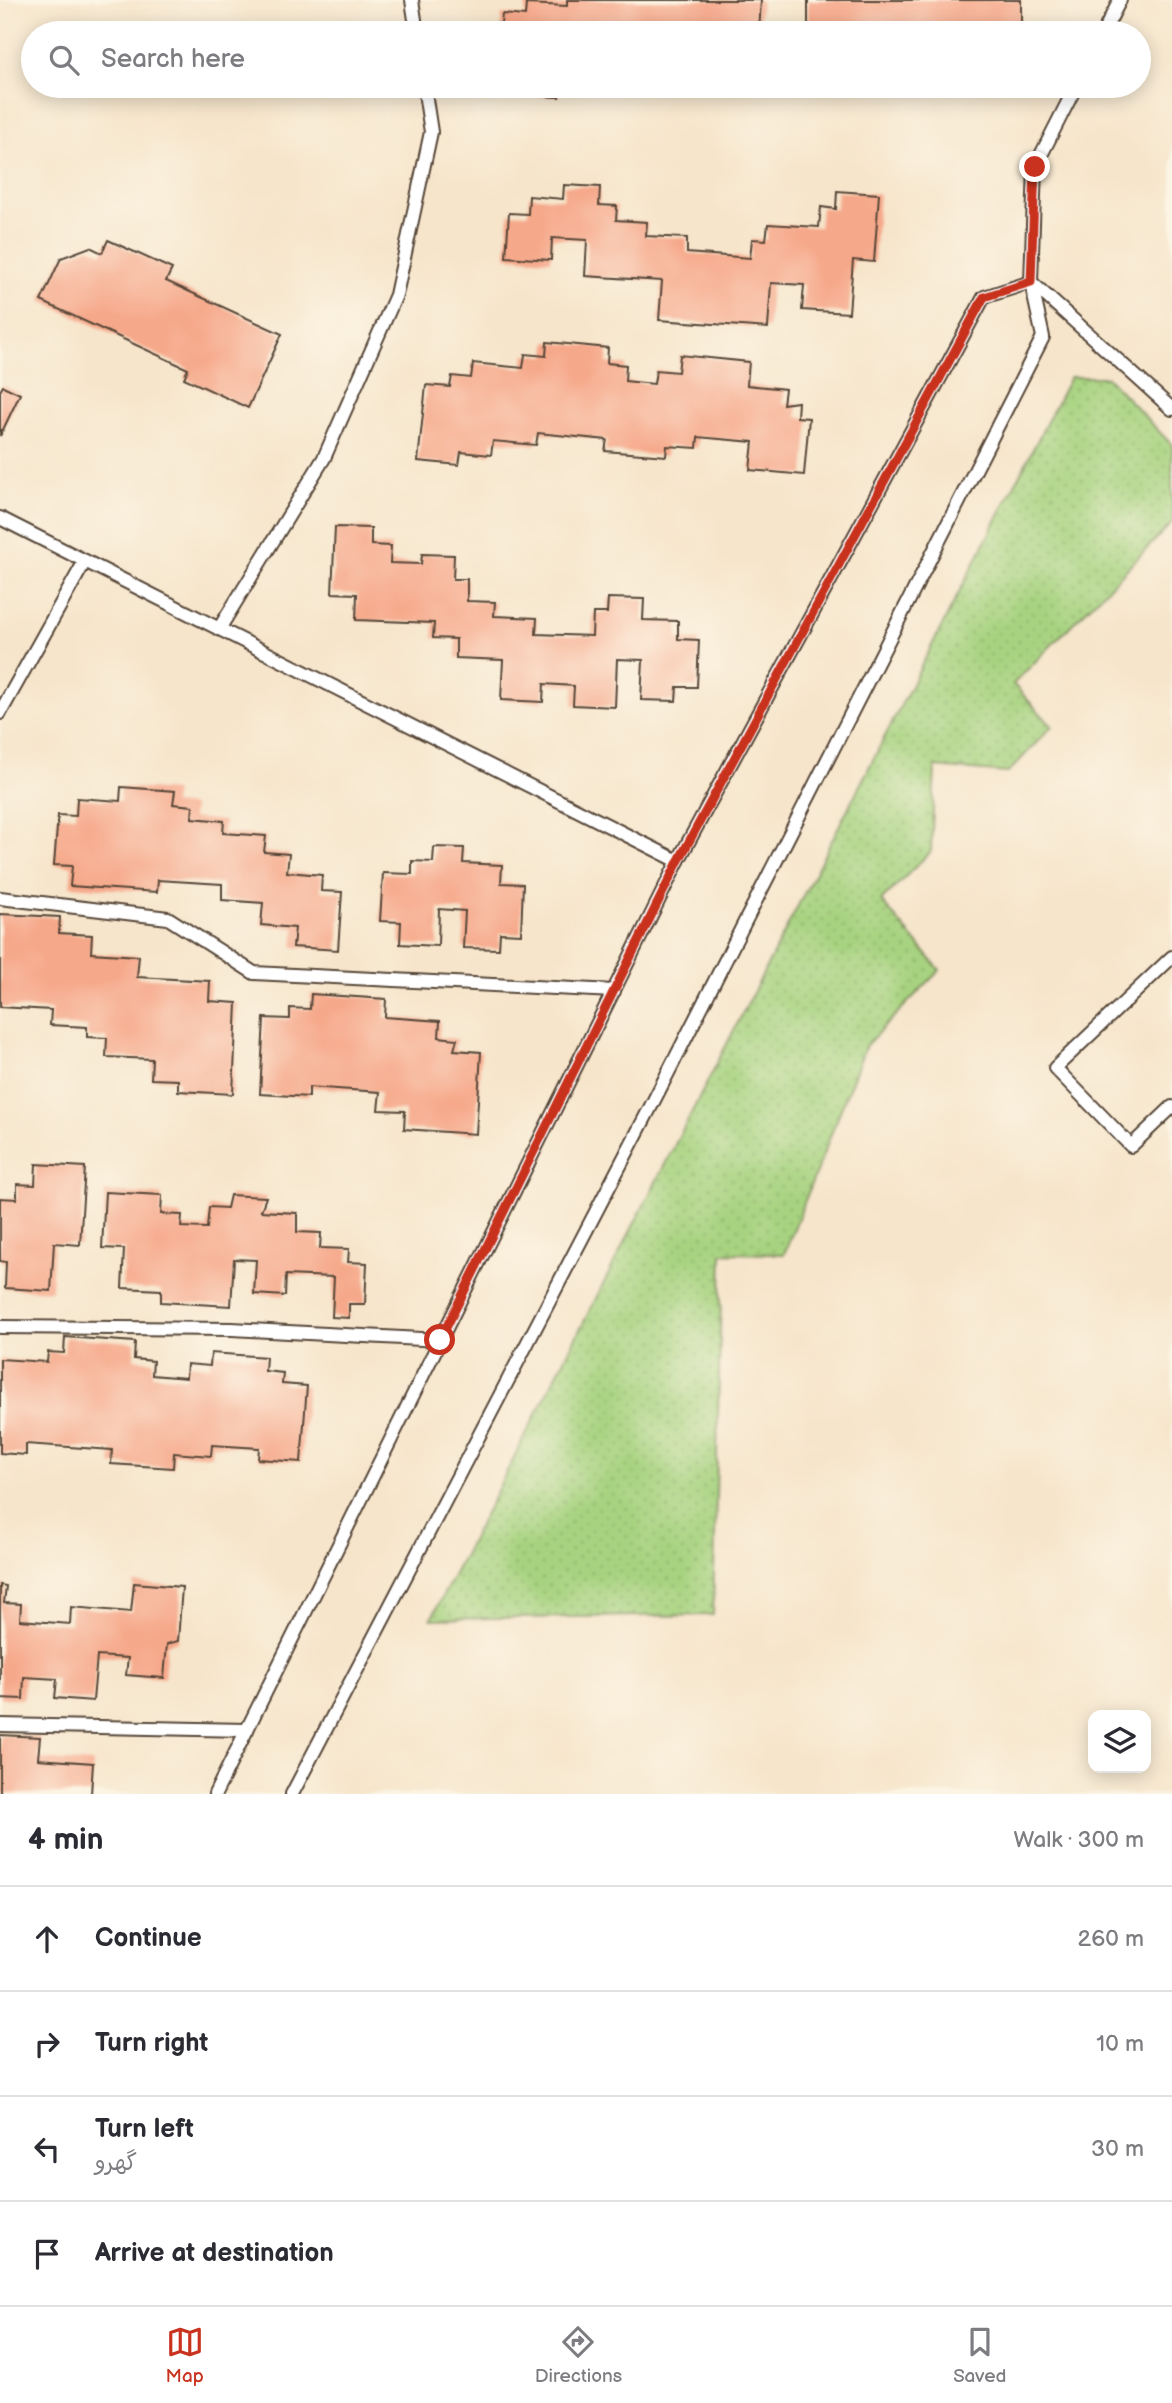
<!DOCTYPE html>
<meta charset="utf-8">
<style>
body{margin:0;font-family:"Balsamiq Sans","Playpen Sans Arabic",sans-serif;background:#f2f2f3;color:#2b2b33}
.controls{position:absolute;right:21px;bottom:21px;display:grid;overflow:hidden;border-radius:14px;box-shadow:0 4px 18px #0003}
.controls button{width:63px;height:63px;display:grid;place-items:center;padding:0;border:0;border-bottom:2px solid #e1e1e2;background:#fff;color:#2b2b33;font:35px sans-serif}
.stop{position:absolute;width:21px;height:21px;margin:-16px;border:5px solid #c8321e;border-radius:50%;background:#fff}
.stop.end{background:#c8321e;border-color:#fff;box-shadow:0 2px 7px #0008}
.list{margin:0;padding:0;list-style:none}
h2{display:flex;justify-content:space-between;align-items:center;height:91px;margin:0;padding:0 28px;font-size:30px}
h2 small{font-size:23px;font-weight:400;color:#7c7c81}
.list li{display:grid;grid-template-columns:46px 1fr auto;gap:21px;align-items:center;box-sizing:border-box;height:105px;padding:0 28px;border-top:2px solid #e1e1e2}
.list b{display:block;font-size:26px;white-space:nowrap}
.list p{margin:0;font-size:23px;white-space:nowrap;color:#7c7c81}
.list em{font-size:23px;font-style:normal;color:#7c7c81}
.icon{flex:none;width:38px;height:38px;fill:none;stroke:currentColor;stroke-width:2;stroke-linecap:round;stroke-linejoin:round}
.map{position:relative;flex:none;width:1172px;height:1794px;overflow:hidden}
.search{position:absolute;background:#fff;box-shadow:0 4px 18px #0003;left:21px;right:21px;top:21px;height:77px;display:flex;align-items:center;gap:18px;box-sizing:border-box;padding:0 24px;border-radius:38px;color:#7c7c81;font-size:26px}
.sheet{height:511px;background:#fff}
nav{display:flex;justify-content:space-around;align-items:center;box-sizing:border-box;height:98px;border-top:2px solid #e1e1e2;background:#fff;font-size:19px;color:#7c7c81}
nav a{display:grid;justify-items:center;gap:4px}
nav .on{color:#c8321e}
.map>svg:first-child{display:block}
</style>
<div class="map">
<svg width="1172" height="1794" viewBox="0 0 1172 1794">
<defs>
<pattern id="park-dots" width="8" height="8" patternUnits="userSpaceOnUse" patternTransform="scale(1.75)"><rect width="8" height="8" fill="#a7d380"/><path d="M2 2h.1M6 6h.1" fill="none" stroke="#91b56e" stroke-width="1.8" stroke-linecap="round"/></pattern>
</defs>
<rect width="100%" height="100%" fill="#fcf5e5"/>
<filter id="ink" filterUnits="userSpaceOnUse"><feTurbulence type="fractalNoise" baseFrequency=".0143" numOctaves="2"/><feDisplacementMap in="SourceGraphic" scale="14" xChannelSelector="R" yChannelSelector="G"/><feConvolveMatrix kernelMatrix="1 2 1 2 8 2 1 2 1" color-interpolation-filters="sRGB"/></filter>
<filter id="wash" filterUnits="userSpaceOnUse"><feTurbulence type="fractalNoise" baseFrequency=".00686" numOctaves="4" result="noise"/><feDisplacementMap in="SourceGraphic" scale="28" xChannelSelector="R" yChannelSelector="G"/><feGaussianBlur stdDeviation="1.57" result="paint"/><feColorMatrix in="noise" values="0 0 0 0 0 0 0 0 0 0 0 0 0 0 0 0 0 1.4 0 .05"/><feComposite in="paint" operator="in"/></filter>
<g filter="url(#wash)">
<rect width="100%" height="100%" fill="#f6e5cb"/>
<polygon fill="url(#park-dots)" stroke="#717e4f" stroke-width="2" points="1070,377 1107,377 1172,445 1172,523 1013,684 1052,726 1008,773 935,767 931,851 881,901 940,970 866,1045 784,1254 722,1253 713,1615 431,1619"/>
<g id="blocks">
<g fill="#f6a88a">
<polygon points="567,0 761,0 759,33 500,33 502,14 525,16 526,4 567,6"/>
<polygon points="808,0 1021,0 1021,33 906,33 906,31 848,30 848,33 808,33"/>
<polygon points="497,86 560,86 559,97 497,94"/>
<polygon points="564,185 600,187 599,205 617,206 616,220 647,222 646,236 687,238 687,253 750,258 752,239 766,240 768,224 819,227 821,207 836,209 837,191 879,194 874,262 853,260 849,313 802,310 804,285 771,283 768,328 659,320 662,281 585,276 587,240 552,238 551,260 506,257 509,213 528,214 529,196 563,199"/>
<polygon points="108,240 172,269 166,281 282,334 248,408 184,378 188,369 41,301 61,258 90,247 102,253"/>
<polygon points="547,342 608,348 607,363 626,365 625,381 654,384 656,370 678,372 680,355 749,362 747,385 785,389 783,404 798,402 797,417 809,418 804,475 750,470 753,442 698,437 697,448 667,446 666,456 605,451 607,440 538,433 536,445 493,441 491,455 461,452 459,465 418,461 426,385 450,387 452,376 471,378 473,363 523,368 525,354 546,356"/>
<polygon points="3,386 20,394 0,436 0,391"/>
<polygon points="335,527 371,528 371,545 391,546 390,563 421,564 422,554 454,555 453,579 467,579 467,601 495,602 494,616 537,618 536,634 592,636 593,613 607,613 608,598 644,599 643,620 678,621 678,639 699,640 697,687 677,687 676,701 641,700 643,660 617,659 615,707 573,705 574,686 544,684 543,702 501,700 503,660 456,658 456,639 433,638 434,623 356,620 357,594 332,593"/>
<polygon points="121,787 175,791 173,804 193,806 192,818 224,821 223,833 266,836 264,852 289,854 287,872 322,875 321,891 342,892 338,950 293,947 295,928 261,925 263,903 222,900 222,884 158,880 157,892 70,886 72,866 54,865 58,815 76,816 77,798 120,801"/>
<polygon points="434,847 464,848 463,863 502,865 501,883 523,884 521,934 500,933 499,949 463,948 465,911 439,909 438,946 400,944 401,922 380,921 383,873 412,874 412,861 433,862"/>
<polygon points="0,914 60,917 59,933 92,935 91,953 139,956 137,977 210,981 209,1001 237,1003 233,1094 178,1091 178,1080 151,1079 152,1059 106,1057 107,1038 87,1037 87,1027 50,1025 51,1010 0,1007"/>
<polygon points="311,994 386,999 385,1017 440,1021 439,1037 457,1039 454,1050 481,1052 476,1134 404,1129 405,1111 378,1110 380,1092 309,1087 309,1097 260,1094 264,1018 290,1019 290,1008 310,1009"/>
<polygon points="36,1164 85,1167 80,1245 54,1243 51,1291 5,1288 6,1262 0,1261 0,1198 17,1199 17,1184 35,1185"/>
<polygon points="105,1192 162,1195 161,1214 182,1215 181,1227 207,1228 209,1207 227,1208 230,1195 266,1197 261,1211 297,1213 297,1232 321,1233 320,1248 349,1249 348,1262 367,1263 365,1304 349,1304 349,1318 332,1317 334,1277 286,1275 285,1296 254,1294 256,1260 234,1259 231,1306 161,1302 161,1290 122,1288 124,1249 102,1248"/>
<polygon points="65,1337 135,1342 134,1359 153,1361 152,1375 186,1378 187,1364 210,1366 211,1353 266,1357 265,1371 283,1373 282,1384 307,1386 301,1462 258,1459 259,1448 212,1445 211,1456 174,1453 173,1468 111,1464 112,1450 26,1444 26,1455 0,1453 0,1359 47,1362 48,1352 64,1353"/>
<polygon points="134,1583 182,1587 178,1641 167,1644 164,1678 126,1675 128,1658 97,1656 93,1701 55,1698 57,1679 24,1677 23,1699 0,1698 0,1585 6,1586 4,1603 21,1604 20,1620 70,1624 71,1607 131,1612"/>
<polygon points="0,1735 40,1737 38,1759 93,1763 91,1794 0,1794"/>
</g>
</g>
</g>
<g filter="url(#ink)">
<use href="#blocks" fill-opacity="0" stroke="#574638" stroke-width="2"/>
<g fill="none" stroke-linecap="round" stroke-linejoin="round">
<defs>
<g id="service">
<polyline points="412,0 417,33"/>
<polyline points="1103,33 1120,0"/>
<polyline points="1032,283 1172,409"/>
<polyline points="0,518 678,861"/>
<polyline points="219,629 324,458 396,295 431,132 424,86"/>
<polyline points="0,713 85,561"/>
<polyline points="0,898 168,918 254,973 614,991"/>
<polyline points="1172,957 1055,1068 1131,1146 1172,1107"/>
<polyline points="0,1327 232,1329 440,1340"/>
<polyline points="0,1725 247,1730"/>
<polyline points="215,1794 678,861 984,297 1031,282"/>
<polyline points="292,1794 648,1112 1043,337 1031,282 1035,167 1076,86"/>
</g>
</defs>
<use href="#service" stroke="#574638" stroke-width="16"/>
<use href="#service" stroke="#fff" stroke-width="12"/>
</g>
</g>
<g fill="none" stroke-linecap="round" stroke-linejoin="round" filter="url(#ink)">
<polyline stroke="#c8321e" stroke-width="9" points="440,1340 678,862 984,297 1031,282 1035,167"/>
</g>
</svg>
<div class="controls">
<button><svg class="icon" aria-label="layers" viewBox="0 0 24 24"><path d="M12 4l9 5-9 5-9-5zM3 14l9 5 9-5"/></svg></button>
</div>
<div class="stop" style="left:440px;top:1340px"></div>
<div class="stop end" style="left:1035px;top:167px"></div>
<div class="search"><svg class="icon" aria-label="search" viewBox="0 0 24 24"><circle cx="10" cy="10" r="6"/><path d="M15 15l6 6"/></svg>Search here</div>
</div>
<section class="sheet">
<h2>4 min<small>Walk · 300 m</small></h2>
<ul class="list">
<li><svg class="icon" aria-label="ahead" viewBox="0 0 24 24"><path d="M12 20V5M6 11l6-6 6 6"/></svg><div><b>Continue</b></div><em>260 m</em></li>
<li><svg class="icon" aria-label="right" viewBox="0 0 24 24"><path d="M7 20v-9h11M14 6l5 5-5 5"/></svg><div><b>Turn right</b></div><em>10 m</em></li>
<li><svg class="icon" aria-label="left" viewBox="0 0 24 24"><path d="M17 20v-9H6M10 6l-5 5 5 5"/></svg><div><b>Turn left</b><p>گهرو</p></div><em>30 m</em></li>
<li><svg class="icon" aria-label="arrive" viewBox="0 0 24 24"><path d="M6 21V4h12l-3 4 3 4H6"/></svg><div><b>Arrive at destination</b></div></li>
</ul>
</section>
<nav>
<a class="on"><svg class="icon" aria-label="map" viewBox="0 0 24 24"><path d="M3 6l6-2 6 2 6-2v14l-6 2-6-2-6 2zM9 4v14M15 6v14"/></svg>Map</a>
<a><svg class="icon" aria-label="directions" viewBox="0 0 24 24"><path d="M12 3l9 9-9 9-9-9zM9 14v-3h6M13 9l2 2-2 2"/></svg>Directions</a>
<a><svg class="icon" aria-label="saved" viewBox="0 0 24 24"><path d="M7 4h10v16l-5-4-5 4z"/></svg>Saved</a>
</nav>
